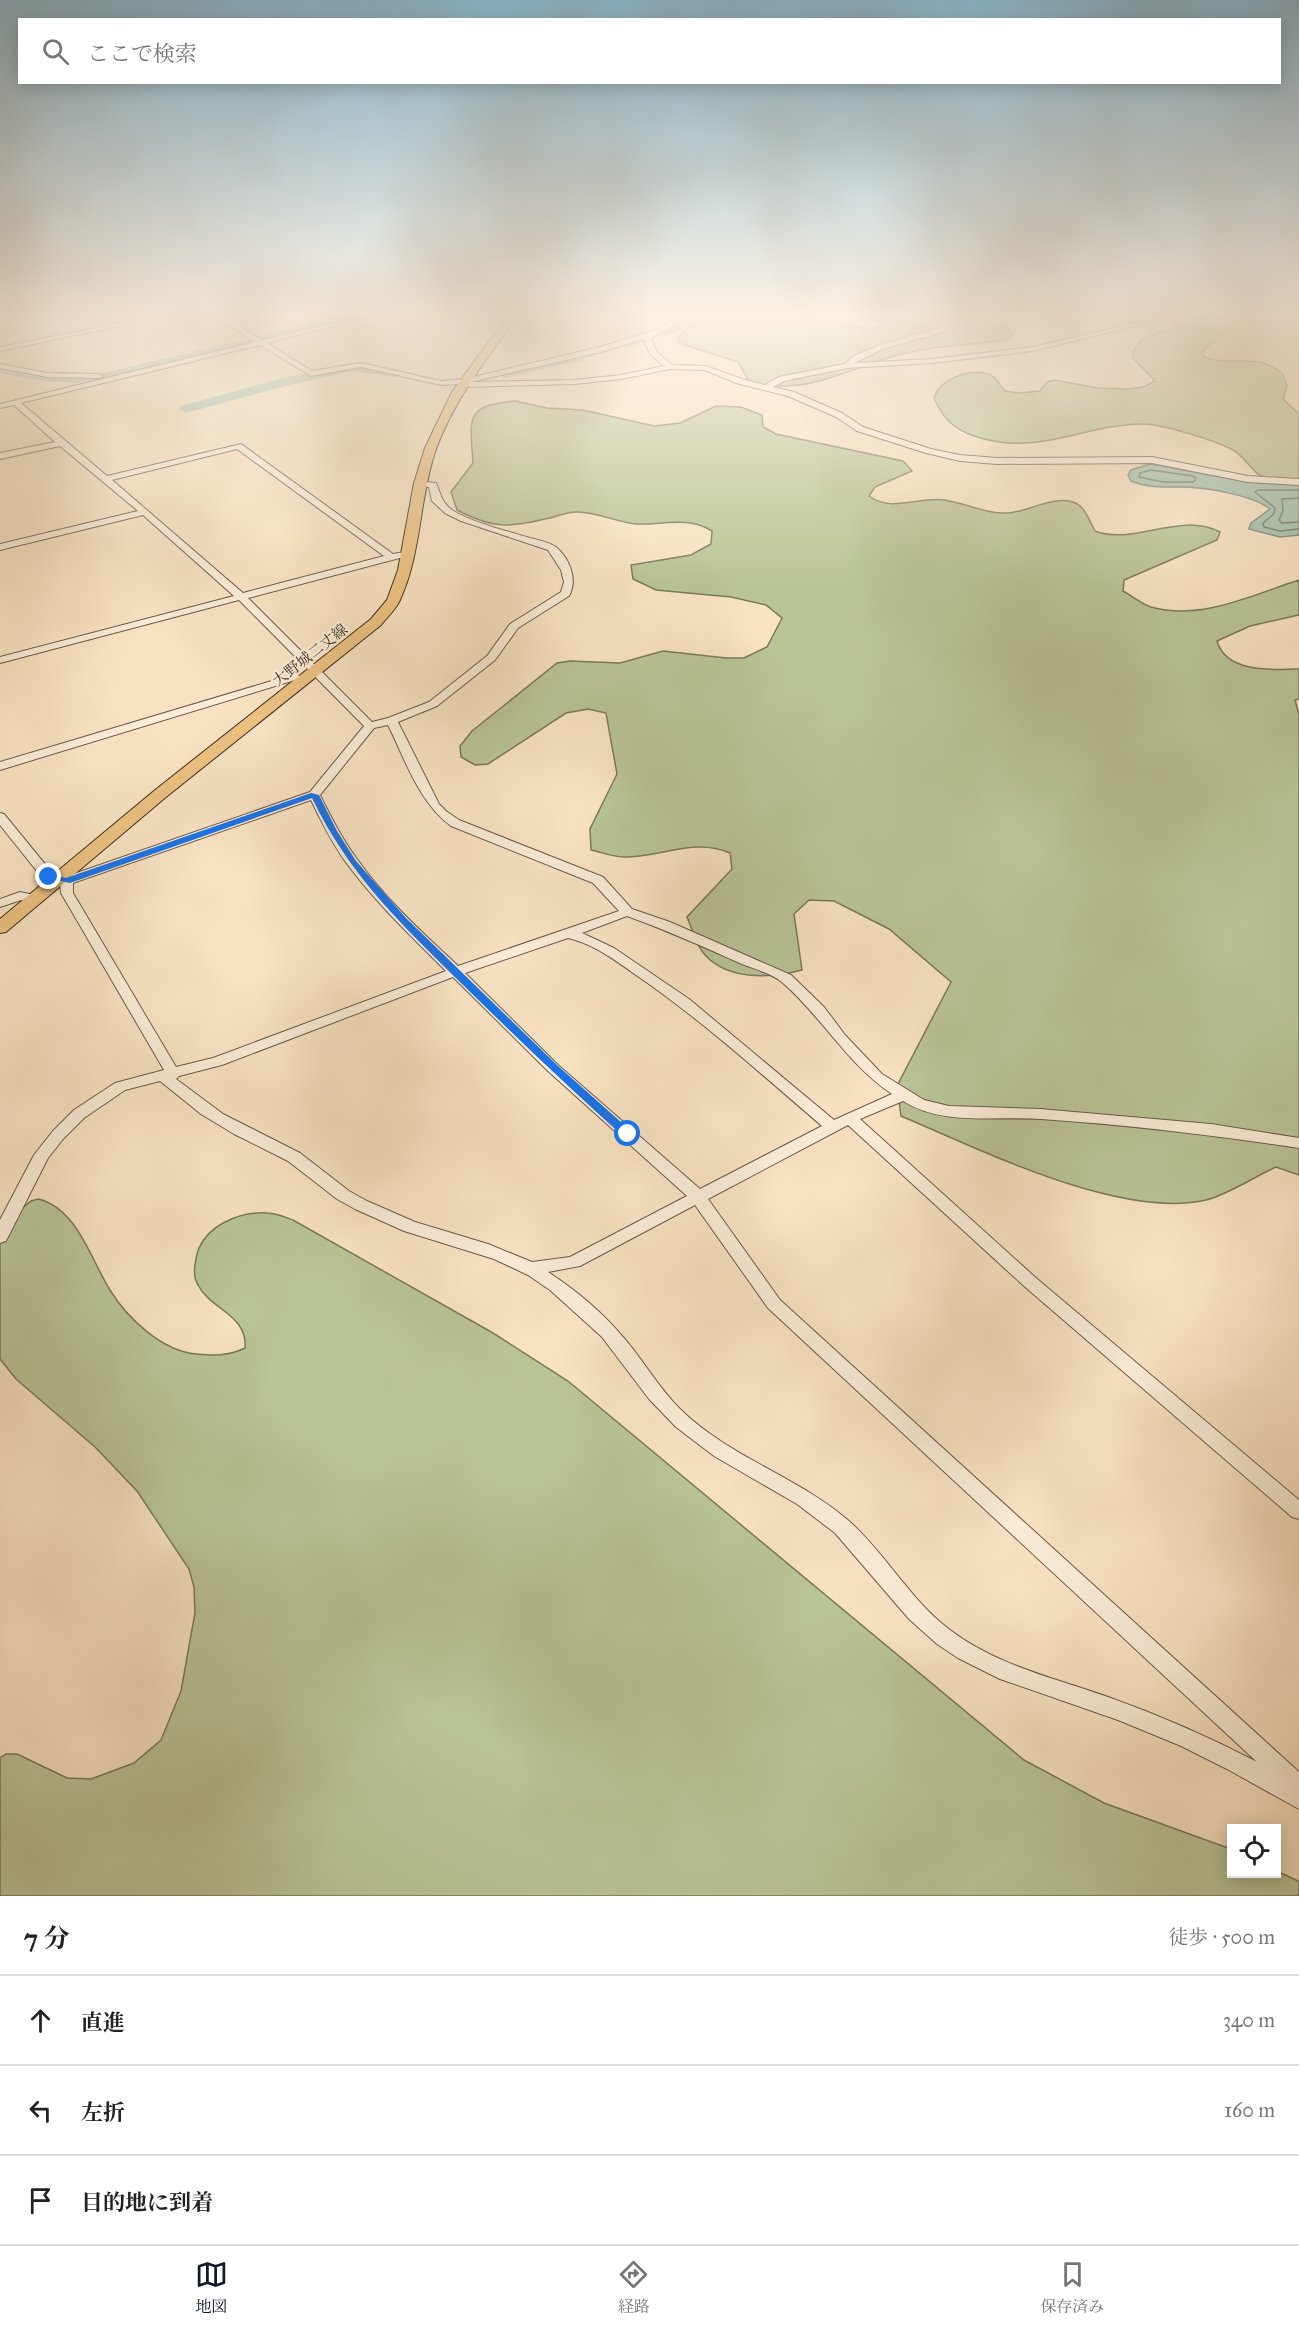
<!DOCTYPE html>
<html lang="ja">
<meta charset="utf-8">
<style>
body{margin:0;font-family:"IM FELL Great Primer","Noto Serif JP",serif;background:#f6f6f6;color:#222}
.controls{position:absolute;right:18px;bottom:18px;display:grid;overflow:hidden;border-radius:0px;box-shadow:0 3px 15px #0003}
.controls button{width:54px;height:54px;display:grid;place-items:center;padding:0;border:0;border-bottom:2px solid #e0e0e0;background:#fff;color:#222;font:30px sans-serif}
.stop{position:absolute;width:18px;height:18px;margin:-14px;border:4px solid #1a73e8;border-radius:50%;background:#fff}
.stop.end{background:#1a73e8;border-color:#fff;box-shadow:0 2px 6px #0008}
.list{margin:0;padding:0;list-style:none}
h2{display:flex;justify-content:space-between;align-items:center;height:78px;margin:0;padding:0 24px;font-size:26px}
h2 small{font-size:20px;font-weight:400;color:#767676}
.list li{display:grid;grid-template-columns:39px 1fr auto;gap:18px;align-items:center;box-sizing:border-box;height:90px;padding:0 24px;border-top:2px solid #e0e0e0}
.list b{display:block;font-size:22px;white-space:nowrap}
.list em{font-size:20px;font-style:normal;color:#767676}
.icon{flex:none;width:33px;height:33px;fill:none;stroke:currentColor;stroke-width:2;stroke-linecap:round;stroke-linejoin:round}
.map{position:relative;flex:none;width:1299px;height:1896px;overflow:hidden}
.search{position:absolute;background:#fff;box-shadow:0 3px 15px #0003;left:18px;right:18px;top:18px;height:66px;display:flex;align-items:center;gap:15px;box-sizing:border-box;padding:0 21px;border-radius:0px;color:#767676;font-size:22px}
.sheet{height:348px;background:#fff}
nav{display:flex;justify-content:space-around;align-items:center;box-sizing:border-box;height:84px;border-top:2px solid #e0e0e0;background:#fff;font-size:16px;color:#767676}
nav a{display:grid;justify-items:center;gap:3px}
nav .on{color:#111827}
.map>svg:first-child{display:block}
</style>
<div class="map">
<svg width="1299" height="1896" viewBox="0 0 1299 1896">
<rect width="100%" height="100%" fill="#f8e2c2"/>
<filter id="stains"><feTurbulence type="fractalNoise" baseFrequency=".00333" numOctaves="4"/><feColorMatrix values="0 0 0 0 .2 0 0 0 0 .09 0 0 0 0 .02 0 0 0 .5 -.17"/></filter>
<radialGradient id="worn" r=".72"><stop offset=".6" stop-color="#630" stop-opacity="0"/><stop offset="1" stop-color="#630" stop-opacity=".3"/></radialGradient>
<g fill="#b9c497" stroke="#7b785e" stroke-width="1.5">
<path d="M 713,317 L 807,317 L 863,328 L 873,328 L 885,325 L 867,317 L 942,317 L 1000,325 L 1007,327 L 1014,335 L 1007,340 C 974,345 939,345 906,353 C 852,365 807,399 749,381 L 738,362 L 678,343 L 678,337 L 689,328 Z"/>
<path d="M 1204,317 L 1228,317 L 1237,322 L 1202,352 L 1204,357 C 1233,368 1253,351 1282,373 L 1287,386 L 1283,399 L 1299,414 L 1299,481 C 1289,480 1276,482 1267,479 C 1254,475 1247,460 1236,452 C 1221,442 1160,423 1141,424 C 1085,425 1043,454 984,439 C 959,433 944,422 934,398 C 940,379 969,368 988,374 C 997,376 999,385 1005,391 L 1018,393 L 1040,391 L 1047,382 L 1055,380 L 1098,388 L 1126,389 L 1143,387 L 1155,381 L 1133,358 L 1133,351 L 1140,341 L 1145,338 Z"/>
<path d="M 516,401 L 547,408 L 583,410 L 654,426 L 680,423 L 716,406 L 741,407 L 762,415 L 763,427 L 776,434 L 903,461 L 912,471 L 875,487 L 869,496 C 892,513 919,496 945,500 C 967,504 987,514 1009,513 C 1029,511 1053,496 1073,502 C 1085,506 1089,520 1095,531 C 1135,546 1179,511 1220,532 L 1217,540 L 1124,580 L 1123,591 C 1132,596 1142,604 1151,607 C 1201,621 1252,595 1299,580 L 1299,615 L 1250,626 L 1217,641 C 1226,673 1272,670 1299,669 L 1299,699 L 1295,700 L 1299,715 L 1299,1175 L 1276,1167 C 1256,1176 1225,1196 1206,1200 C 1121,1220 979,1149 901,1116 L 897,1086 L 951,982 L 889,929 L 834,901 L 809,900 L 794,914 L 802,970 C 771,978 729,981 705,955 C 696,946 692,928 687,917 L 732,869 L 730,853 C 693,837 660,858 623,857 C 613,857 601,852 591,850 L 590,829 L 617,774 L 606,713 L 588,709 L 566,713 L 488,764 L 475,765 L 461,757 L 460,746 L 472,731 L 557,663 L 570,661 L 620,663 L 663,651 L 726,658 L 744,658 L 767,647 L 782,618 L 766,605 L 731,597 L 656,590 L 633,579 L 631,565 L 691,555 L 711,544 L 712,531 C 689,516 661,525 636,524 C 616,522 597,512 577,512 C 569,511 558,516 550,518 C 510,527 495,530 457,510 L 451,492 L 473,463 C 470,418 464,405 516,401 Z"/>
<path d="M 38,1199 C 77,1208 91,1260 110,1290 C 127,1318 162,1351 196,1354 C 213,1356 228,1356 245,1348 C 248,1315 211,1310 198,1285 C 192,1275 195,1264 197,1254 C 205,1226 239,1211 267,1213 C 275,1213 285,1217 293,1220 L 493,1333 L 568,1381 L 1024,1760 L 1104,1803 L 1231,1849 L 1232,1874 L 1276,1874 L 1277,1871 L 1296,1880 L 1299,1882 L 1299,1896 L 0,1896 L 0,1758 L 6,1754 L 17,1754 L 67,1778 L 91,1779 L 134,1763 L 161,1740 L 181,1691 L 195,1613 L 194,1587 L 189,1569 L 137,1491 L 95,1447 L 16,1379 L 0,1359 L 0,1239 L 13,1216 L 31,1201 Z"/>
</g>
<path fill="#9fbfad" stroke="#788576" stroke-width="1.5" d="M 1150,464 L 1249,482 L 1299,485 L 1299,535 L 1280,537 L 1249,529 L 1251,523 L 1270,509 C 1252,495 1209,488 1185,487 C 1166,487 1149,488 1131,481 L 1128,475 L 1131,470 Z"/>
<g fill="none" stroke-linecap="round" stroke-linejoin="round">
<g stroke="#6e7668" stroke-width="1.5">
<polygon points="1151,470 1193,476 1196,479 1193,482 1163,482 1139,477 1140,473"/>
<polyline points="1299,490 1258,490 1255,492 1275,508 1274,514 1263,523 1264,527 1280,531 1299,529"/>
<polyline points="1299,498 1282,499 1283,511 1279,520 1282,523 1299,522"/>
</g>
<g fill="#9fbfad" fill-rule="evenodd">
<polygon points="339,317 359,317 358,320 91,384 44,381 0,373 0,365 44,373 91,376"/>
<polygon points="683,317 696,317 683,330 626,348 619,344 621,341 673,324"/>
<polygon points="578,353 585,357 583,360 504,378 497,374 499,371"/>
<polygon points="351,363 396,369 403,373 396,377 351,371 278,388 186,413 179,409 181,406 271,381"/>
</g>
<defs>
<g id="minor">
<polygon points="150,317 163,317 0,351 0,347"/>
<path d="M 217,317 L 224,317 L 262,340 L 359,317 L 369,317 L 267,343 L 312,371 L 361,363 L 441,381 L 465,379 L 600,347 L 661,328 L 678,317 L 685,317 C 676,327 661,330 651,339 L 657,352 L 672,365 L 706,366 L 742,379 L 765,385 L 779,377 L 845,364 L 854,356 L 877,346 L 938,328 L 943,325 L 941,317 L 947,317 L 951,326 L 944,332 L 882,349 L 855,363 L 933,359 L 1033,347 L 1161,317 L 1172,317 L 1033,351 L 933,363 L 847,368 L 784,381 L 773,387 L 794,392 L 842,413 L 863,427 L 931,449 L 960,455 L 997,458 L 1152,457 L 1248,476 L 1299,479 L 1299,485 L 1248,482 L 1152,463 L 997,464 L 960,461 L 926,453 L 857,431 L 836,417 L 788,396 L 736,383 L 705,370 L 670,369 L 621,379 L 575,384 L 462,387 L 459,384 L 441,385 L 361,367 L 311,376 L 260,345 L 21,403 L 107,476 L 241,444 L 393,554 L 411,551 L 411,555 L 248,598 L 372,722 L 388,718 L 429,702 L 487,656 L 510,624 L 561,592 L 564,582 L 561,570 L 548,550 L 461,521 L 445,513 L 432,501 L 429,487 L 417,485 L 417,481 L 436,483 C 441,494 441,502 452,510 C 475,524 505,530 530,538 C 538,540 549,542 556,547 C 570,559 578,580 569,596 L 518,628 L 495,660 L 437,706 L 398,722 L 439,804 L 446,811 L 459,820 L 603,877 L 632,909 L 670,922 L 791,975 L 824,1007 L 845,1035 L 882,1074 L 924,1100 L 949,1106 L 1040,1109 L 1211,1124 L 1299,1138 L 1299,1148 C 1213,1135 1128,1125 1041,1119 C 997,1116 942,1126 903,1101 L 860,1119 L 1036,1278 L 1299,1500 L 1299,1519 L 1292,1517 L 1024,1286 L 848,1125 L 708,1199 L 780,1300 L 1299,1772 L 1299,1809 L 1227,1769 L 1181,1746 L 1118,1720 L 1000,1679 L 958,1658 L 937,1644 L 909,1619 L 835,1533 L 797,1504 L 714,1456 L 676,1427 L 649,1399 L 602,1337 L 550,1290 L 528,1275 L 494,1259 L 404,1231 L 355,1209 L 337,1199 L 288,1161 L 234,1134 L 201,1114 L 160,1081 L 125,1090 L 84,1118 L 63,1139 L 48,1158 L 6,1241 L 0,1243 L 0,1220 L 34,1155 L 53,1131 L 74,1110 L 115,1083 L 164,1070 L 61,893 L 60,883 L 44,880 L 0,825 L 0,813 L 4,814 L 53,874 L 65,877 L 310,792 L 364,726 L 239,600 L 0,663 L 0,657 L 234,596 L 143,515 L 0,550 L 0,544 L 138,511 L 60,446 L 0,459 L 0,453 L 55,442 L 14,405 L 0,408 L 0,404 L 255,342 ZM 643,339 L 651,355 L 664,366 L 621,375 L 575,380 L 471,382 L 605,351 ZM 237,449 L 384,556 L 243,593 L 112,480 ZM 388,725 C 405,759 419,803 451,826 L 593,883 L 619,911 L 458,966 C 423,933 385,899 357,859 C 342,839 331,817 320,795 L 374,728 ZM 311,800 C 322,823 333,845 348,865 C 376,903 412,937 446,971 L 213,1058 L 176,1067 L 73,893 L 73,883 ZM 627,916 C 666,930 704,947 742,964 C 755,969 773,974 783,983 C 823,1018 848,1065 892,1094 L 834,1120 L 689,999 L 614,948 L 582,933 ZM 568,938 C 594,944 615,960 636,975 C 702,1020 761,1074 822,1126 L 700,1189 L 558,1065 L 465,973 ZM 453,977 L 548,1071 L 687,1196 L 570,1257 L 532,1262 L 488,1244 L 415,1222 L 367,1201 L 349,1191 L 300,1153 L 223,1114 L 176,1079 L 179,1076 L 222,1065 ZM 695,1205 L 768,1308 L 1257,1762 C 1209,1737 1159,1715 1108,1697 C 1054,1678 996,1665 950,1630 C 910,1600 886,1554 849,1521 C 797,1476 728,1457 679,1408 C 658,1387 643,1360 623,1337 C 602,1312 576,1290 548,1272 L 580,1266 Z"/>
<polygon points="0,364 47,373 99,374 103,376 99,378 47,377 0,368"/>
<polygon points="295,674 310,680 305,683 295,680 0,770 0,762"/>
<polygon points="20,892 39,896 41,899 34,903 21,900 0,907 0,899"/>
</g>
<path id="major" d="M 507,317 L 517,317 C 486,360 455,398 436,449 C 419,498 422,552 400,600 C 396,609 387,617 381,625 L 166,797 L 6,932 L 0,933 L 0,919 L 154,791 L 371,619 L 387,600 L 398,570 L 414,483 L 425,448 L 452,392 Z"/>
</defs>
<use href="#minor" stroke="#6c5a4c" stroke-width="2"/>
<use href="#major" stroke="#3d2d24" stroke-width="2"/>
<use href="#minor" fill="#faecd7" fill-rule="evenodd"/>
<use href="#major" fill="#ecc181" fill-rule="evenodd"/>
</g>
<linearGradient id="sky" x2="0" y2="1"><stop stop-color="#8bb8d0"/><stop offset="0.54" stop-color="#fcf2e4"/><stop offset="1" stop-color="#fcf2e4" stop-opacity="0"/></linearGradient>
<rect width="1299" height="582" fill="url(#sky)"/>
<path fill="#1a73e8" d="M 311,793 L 319,795 L 337,831 L 356,861 L 406,918 L 557,1065 L 632,1132 L 632,1137 L 624,1137 C 568,1087 514,1035 461,983 C 401,924 349,875 312,798 L 70,883 L 45,877 L 49,874 L 66,878 Z"/>
<g text-anchor="middle" stroke-width="4.5" stroke-linejoin="round" paint-order="stroke">
<g font-size="15" fill="#3d2d24" stroke="#faecd7">
<text transform="translate(310 655) rotate(-38)" y="5">大野城二丈線</text>
</g>
</g>
<rect width="100%" height="100%" filter="url(#stains)"/>
<rect width="100%" height="100%" fill="url(#worn)"/>
</svg>
<div class="controls">
<button><svg class="icon" aria-label="locate" viewBox="0 0 24 24"><circle cx="12" cy="12" r="6"/><path d="M12 2v4M12 18v4M2 12h4M18 12h4"/></svg></button>
</div>
<div class="stop" style="left:628px;top:1134px"></div>
<div class="stop end" style="left:49px;top:877px"></div>
<div class="search"><svg class="icon" aria-label="search" viewBox="0 0 24 24"><circle cx="10" cy="10" r="6"/><path d="M15 15l6 6"/></svg>ここで検索</div>
</div>
<section class="sheet">
<h2>7 分<small>徒歩 · 500 m</small></h2>
<ul class="list">
<li><svg class="icon" aria-label="ahead" viewBox="0 0 24 24"><path d="M12 20V5M6 11l6-6 6 6"/></svg><div><b>直進</b></div><em>340 m</em></li>
<li><svg class="icon" aria-label="left" viewBox="0 0 24 24"><path d="M17 20v-9H6M10 6l-5 5 5 5"/></svg><div><b>左折</b></div><em>160 m</em></li>
<li><svg class="icon" aria-label="arrive" viewBox="0 0 24 24"><path d="M6 21V4h12l-3 4 3 4H6"/></svg><div><b>目的地に到着</b></div></li>
</ul>
</section>
<nav>
<a class="on"><svg class="icon" aria-label="map" viewBox="0 0 24 24"><path d="M3 6l6-2 6 2 6-2v14l-6 2-6-2-6 2zM9 4v14M15 6v14"/></svg>地図</a>
<a><svg class="icon" aria-label="directions" viewBox="0 0 24 24"><path d="M12 3l9 9-9 9-9-9zM9 14v-3h6M13 9l2 2-2 2"/></svg>経路</a>
<a><svg class="icon" aria-label="saved" viewBox="0 0 24 24"><path d="M7 4h10v16l-5-4-5 4z"/></svg>保存済み</a>
</nav>
